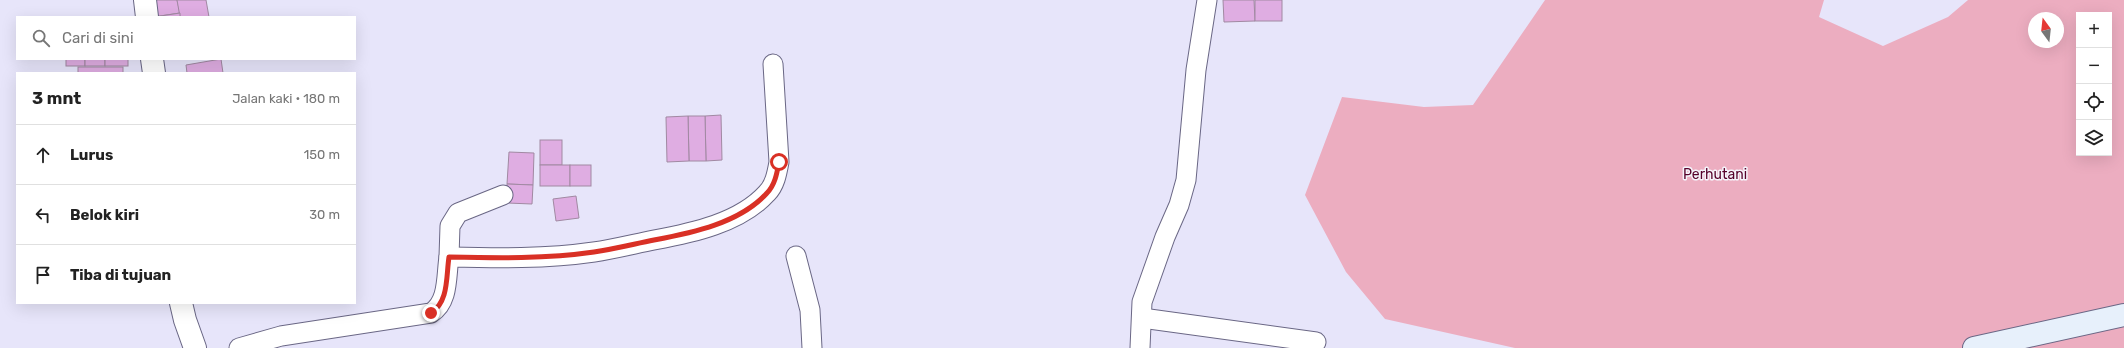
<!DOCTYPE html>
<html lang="id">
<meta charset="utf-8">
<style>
body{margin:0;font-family:Rubik,sans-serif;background:#f6f6f6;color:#222}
.controls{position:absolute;right:12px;top:12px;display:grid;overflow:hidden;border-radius:0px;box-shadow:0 4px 16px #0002}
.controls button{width:36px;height:36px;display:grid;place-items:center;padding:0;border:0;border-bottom:1px solid #e0e0e0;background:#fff;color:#222;font:20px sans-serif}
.compass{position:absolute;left:2028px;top:12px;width:36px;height:36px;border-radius:50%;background:#fff;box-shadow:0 4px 16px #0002;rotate:345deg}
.stop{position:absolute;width:12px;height:12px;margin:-9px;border:3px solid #d93025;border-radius:50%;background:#fff}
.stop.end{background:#d93025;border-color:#fff;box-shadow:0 1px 4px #0008}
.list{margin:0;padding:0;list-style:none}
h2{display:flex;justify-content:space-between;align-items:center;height:52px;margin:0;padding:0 16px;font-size:17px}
h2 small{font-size:13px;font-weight:400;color:#767676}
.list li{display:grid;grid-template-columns:26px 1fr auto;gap:12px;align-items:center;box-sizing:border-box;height:60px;padding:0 16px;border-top:1px solid #e0e0e0}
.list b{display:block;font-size:15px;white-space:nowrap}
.list em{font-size:13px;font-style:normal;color:#767676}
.icon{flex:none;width:22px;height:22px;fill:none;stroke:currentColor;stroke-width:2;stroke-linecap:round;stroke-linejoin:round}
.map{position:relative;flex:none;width:2124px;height:348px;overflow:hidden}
.search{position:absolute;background:#fff;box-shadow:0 4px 16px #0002;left:16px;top:16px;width:340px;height:44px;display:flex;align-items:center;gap:10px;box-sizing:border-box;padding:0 14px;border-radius:0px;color:#767676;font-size:15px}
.panel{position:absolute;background:#fff;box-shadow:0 4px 16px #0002;left:16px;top:72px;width:340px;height:232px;border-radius:0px}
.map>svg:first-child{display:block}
</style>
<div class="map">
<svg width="2124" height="348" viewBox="0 0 2124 348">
<rect width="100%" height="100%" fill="#e7e5fa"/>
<path fill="#ecadc0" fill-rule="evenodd" d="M 1545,0 L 1824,0 L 1819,17 L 1883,46 L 1948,17 L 1968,0 L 2124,0 L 2124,348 L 1515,348 L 1385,319 L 1346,272 L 1305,195 L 1342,97 L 1424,107 L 1473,105 ZM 2079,15 L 2109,15 L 2109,153 L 2079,153 ZM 2034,18 L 2058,18 L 2058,42 L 2034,42 Z"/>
<g fill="#dfade2" stroke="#a189a2">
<polygon points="149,0 177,0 180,13 153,17"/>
<polygon points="177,0 206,0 209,17 180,17"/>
<polygon points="1223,0 1254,0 1255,21 1224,22"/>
<rect x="1255" y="0" width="27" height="21"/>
<polygon points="180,13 180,17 154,17"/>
<rect x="66" y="59" width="19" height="7"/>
<rect x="85" y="59" width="20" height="7"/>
<rect x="105" y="59" width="23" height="7"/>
<polygon points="221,59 223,73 187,73 186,65"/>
<rect x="78" y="67" width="45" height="6"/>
<polygon points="721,115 722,160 706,161 705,116"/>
<polygon points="688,116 705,116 706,161 689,161"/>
<polygon points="688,116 689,161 667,162 666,117"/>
<rect x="540" y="140" width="22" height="25"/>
<polygon points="509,152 534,153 533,185 507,184"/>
<rect x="540" y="165" width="30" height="21"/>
<rect x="570" y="165" width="21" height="21"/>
<polygon points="507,184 533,185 532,204 507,203"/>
<polygon points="576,196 579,218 556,221 553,199"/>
</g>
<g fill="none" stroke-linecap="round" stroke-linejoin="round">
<defs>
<g id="minor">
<polyline points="796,256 810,310 812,348"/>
<polyline points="449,257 450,226 458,213 503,195"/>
<polyline points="1142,318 1316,342"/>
<path d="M 239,348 L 281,336 L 431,313 C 449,302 446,276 449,257 C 497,258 546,259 594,252 C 614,249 634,244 654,240 C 692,233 740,223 767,193 C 775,185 777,173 779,162 L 773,64"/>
<polyline points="1140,348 1142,302 1165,237 1179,205 1186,180 1196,70 1207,0"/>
</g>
<g id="tertiary">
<polyline points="145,0 147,17"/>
<polyline points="152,59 154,73"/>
<polyline points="181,303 185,320 195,348"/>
</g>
<polyline id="secondary" points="1974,348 2124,315"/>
</defs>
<use href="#minor" stroke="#6a6785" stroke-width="21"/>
<use href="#tertiary" stroke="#6a6785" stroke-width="24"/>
<use href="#secondary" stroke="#6a6785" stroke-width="24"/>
<use href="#minor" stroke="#fff" stroke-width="19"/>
<use href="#tertiary" stroke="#fff" stroke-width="22"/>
<use href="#secondary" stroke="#e7f0fb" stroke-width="22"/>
</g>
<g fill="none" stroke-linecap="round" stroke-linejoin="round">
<path stroke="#d93025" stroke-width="5" d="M 431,313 C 449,302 446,276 449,257 C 497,258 546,259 594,252 C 614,249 634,244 654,240 C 692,233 740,223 767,193 C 775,185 777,173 779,162"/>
</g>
<g text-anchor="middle" stroke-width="3" stroke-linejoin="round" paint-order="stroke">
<g font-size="14" fill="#56002a" stroke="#f5f4fb">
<text x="1715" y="179">Perhutani</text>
</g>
</g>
</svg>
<div class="controls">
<button>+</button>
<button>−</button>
<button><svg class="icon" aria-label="locate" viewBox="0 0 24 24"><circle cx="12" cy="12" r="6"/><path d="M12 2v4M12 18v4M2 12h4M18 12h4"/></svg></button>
<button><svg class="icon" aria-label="layers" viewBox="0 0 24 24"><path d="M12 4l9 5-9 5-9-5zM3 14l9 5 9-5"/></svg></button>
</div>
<svg class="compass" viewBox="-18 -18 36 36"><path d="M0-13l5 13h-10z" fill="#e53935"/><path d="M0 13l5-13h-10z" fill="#767676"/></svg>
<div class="stop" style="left:779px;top:162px"></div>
<div class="stop end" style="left:431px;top:313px"></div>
<div class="search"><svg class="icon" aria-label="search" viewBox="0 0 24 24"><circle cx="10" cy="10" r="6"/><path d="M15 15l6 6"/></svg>Cari di sini</div>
<section class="panel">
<h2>3 mnt<small>Jalan kaki · 180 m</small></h2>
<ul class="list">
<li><svg class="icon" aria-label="ahead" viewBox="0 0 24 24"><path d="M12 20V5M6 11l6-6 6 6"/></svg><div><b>Lurus</b></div><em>150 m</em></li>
<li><svg class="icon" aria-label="left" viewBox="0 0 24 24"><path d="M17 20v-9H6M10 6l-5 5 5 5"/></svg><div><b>Belok kiri</b></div><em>30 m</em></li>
<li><svg class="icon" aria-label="arrive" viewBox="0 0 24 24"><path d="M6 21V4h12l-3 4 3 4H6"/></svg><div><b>Tiba di tujuan</b></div></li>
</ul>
</section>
</div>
